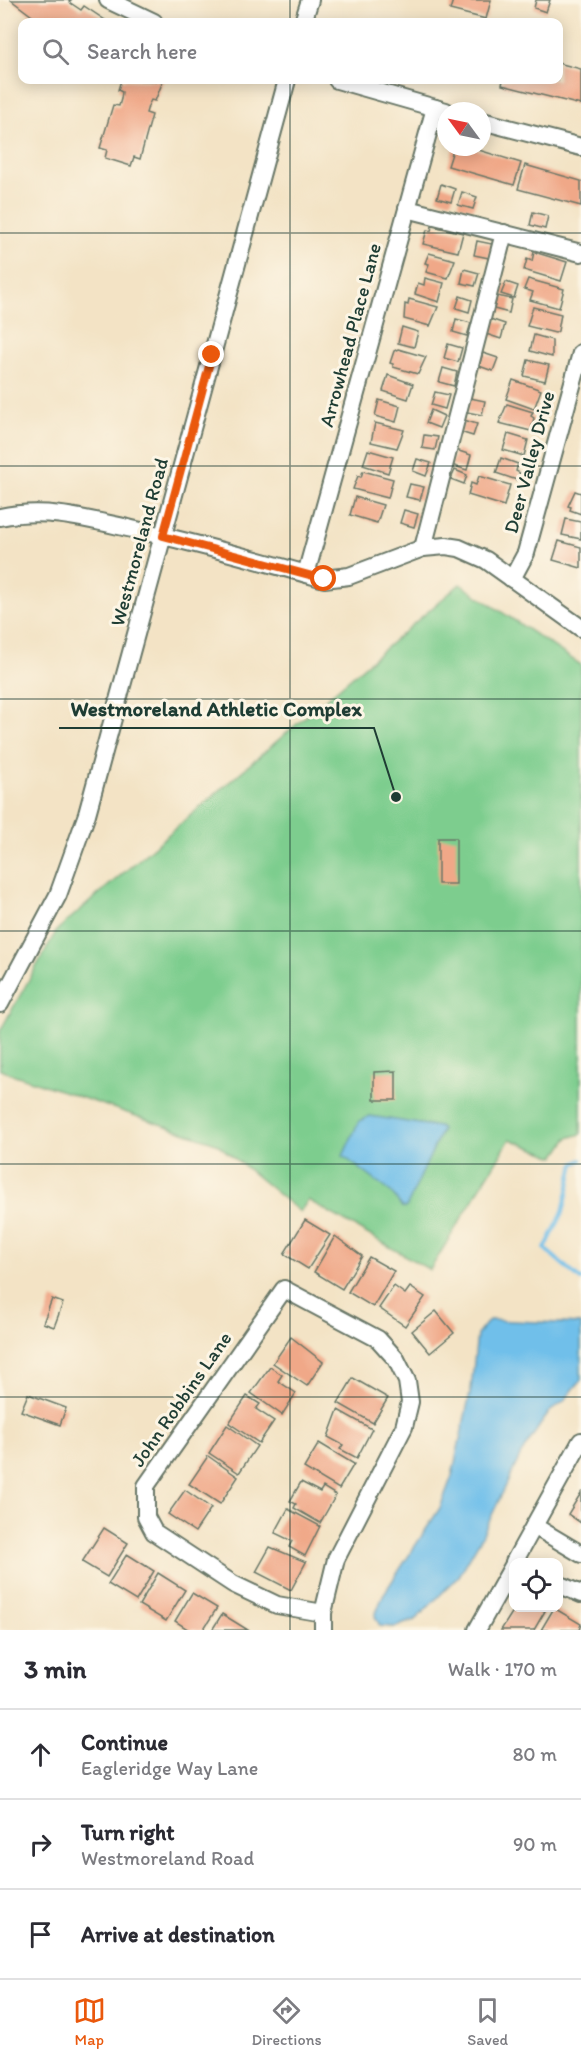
<!DOCTYPE html>
<meta charset="utf-8">
<style>
body{margin:0;font-family:Itim,sans-serif;background:#f2f2f3;color:#2b2b33}
.controls{position:absolute;right:18px;bottom:18px;display:grid;overflow:hidden;border-radius:12px;box-shadow:0 3px 15px #0003}
.controls button{width:54px;height:54px;display:grid;place-items:center;padding:0;border:0;border-bottom:2px solid #e1e1e2;background:#fff;color:#2b2b33;font:30px sans-serif}
.compass{position:absolute;left:437px;top:102px;width:54px;height:54px;border-radius:50%;background:#fff;box-shadow:0 3px 15px #0003;rotate:303deg}
.stop{position:absolute;width:18px;height:18px;margin:-14px;border:4px solid #ea580c;border-radius:50%;background:#fff}
.stop.end{background:#ea580c;border-color:#fff;box-shadow:0 2px 6px #0008}
.list{margin:0;padding:0;list-style:none}
h2{display:flex;justify-content:space-between;align-items:center;height:78px;margin:0;padding:0 24px;font-size:26px}
h2 small{font-size:20px;font-weight:400;color:#7c7c81}
.list li{display:grid;grid-template-columns:39px 1fr auto;gap:18px;align-items:center;box-sizing:border-box;height:90px;padding:0 24px;border-top:2px solid #e1e1e2}
.list b{display:block;font-size:22px;white-space:nowrap}
.list p{margin:0;font-size:20px;white-space:nowrap;color:#7c7c81}
.list em{font-size:20px;font-style:normal;color:#7c7c81}
.icon{flex:none;width:33px;height:33px;fill:none;stroke:currentColor;stroke-width:2;stroke-linecap:round;stroke-linejoin:round}
.map{position:relative;flex:none;width:581px;height:1630px;overflow:hidden}
.search{position:absolute;background:#fff;box-shadow:0 3px 15px #0003;left:18px;right:18px;top:18px;height:66px;display:flex;align-items:center;gap:15px;box-sizing:border-box;padding:0 21px;border-radius:12px;color:#7c7c81;font-size:22px}
.sheet{height:348px;background:#fff}
nav{display:flex;justify-content:space-around;align-items:center;box-sizing:border-box;height:84px;border-top:2px solid #e1e1e2;background:#fff;font-size:16px;color:#7c7c81}
nav a{display:grid;justify-items:center;gap:3px}
nav .on{color:#ea580c}
.map>svg:first-child{display:block}
</style>
<div class="map">
<svg width="581" height="1630" viewBox="0 0 581 1630">
<rect width="100%" height="100%" fill="#fcf5e5"/>
<filter id="ink" filterUnits="userSpaceOnUse"><feTurbulence type="fractalNoise" baseFrequency=".0167" numOctaves="2"/><feDisplacementMap in="SourceGraphic" scale="12" xChannelSelector="R" yChannelSelector="G"/><feConvolveMatrix kernelMatrix="1 2 1 2 8 2 1 2 1" color-interpolation-filters="sRGB"/></filter>
<filter id="wash" filterUnits="userSpaceOnUse"><feTurbulence type="fractalNoise" baseFrequency=".008" numOctaves="4" result="noise"/><feDisplacementMap in="SourceGraphic" scale="24" xChannelSelector="R" yChannelSelector="G"/><feGaussianBlur stdDeviation="1.35" result="paint"/><feColorMatrix in="noise" values="0 0 0 0 0 0 0 0 0 0 0 0 0 0 0 0 0 1.4 0 .05"/><feComposite in="paint" operator="in"/></filter>
<g filter="url(#wash)">
<rect width="100%" height="100%" fill="#f3e3c5"/>
<polygon fill="#7dcd8e" stroke="#4e8561" stroke-width="1.5" points="460,584 581,665 581,1134 568,1138 555,1157 510,1139 430,1270 308,1200 300,1212 216,1143 0,1070 0,1031 57,930"/>
<g fill="#6fbfea" stroke="#477e8f" stroke-width="1.5">
<polygon points="370,1116 439,1127 442,1130 406,1208 402,1207 391,1192 343,1156 359,1121"/>
<polygon points="489,1320 581,1324 581,1380 564,1401 548,1413 521,1454 481,1538 459,1576 415,1620 395,1627 380,1626 375,1616 383,1595 440,1508 452,1476 471,1389 477,1335"/>
</g>
<g fill="none" stroke-linecap="round" stroke-linejoin="round">
<polyline stroke="#6fbfea" stroke-width="4" points="581,1160 574,1164 563,1212 545,1249 581,1280"/>
</g>
<g id="blocks">
<g fill="#f0a888">
<polygon points="11,0 71,0 69,2 81,10 84,6 108,22 40,22"/>
<polygon points="453,0 491,0 486,19 450,10"/>
<polygon points="536,0 550,0 546,12 534,8"/>
<polygon points="558,63 581,69 581,105 502,85 503,80 558,80"/>
<polygon points="121,80 163,81 155,101 151,100 148,106 146,113 152,115 140,159 134,157 131,166 105,158 107,150 100,148 113,105 119,106 121,99 122,92 118,90"/>
<polygon points="454,147 469,147 521,163 514,185 448,166"/>
<polygon points="525,165 581,181 581,206 518,189"/>
<polygon points="441,184 455,189 451,202 437,198"/>
<polygon points="462,192 477,197 473,209 458,205"/>
<polygon points="533,212 548,216 545,229 530,225"/>
<polygon points="432,226 463,233 458,252 423,244 427,230 431,231"/>
<polygon points="477,241 492,244 489,258 474,255"/>
<polygon points="534,252 567,262 561,281 524,270 527,259 532,261"/>
<polygon points="429,253 455,260 448,278 426,272 429,264 425,263"/>
<polygon points="464,269 479,273 475,286 461,283"/>
<polygon points="425,278 444,283 439,302 415,294 418,283 424,285"/>
<polygon points="528,279 564,289 559,308 530,300 533,292 524,289"/>
<polygon points="506,282 518,286 514,298 501,294"/>
<polygon points="460,296 472,300 469,312 456,308"/>
<polygon points="497,296 512,299 509,313 494,309"/>
<polygon points="409,299 438,307 430,326 404,319 405,304 408,305"/>
<polygon points="533,307 561,314 558,331 555,333 527,326"/>
<polygon points="456,319 471,323 467,336 453,332"/>
<polygon points="490,319 505,324 501,339 486,334"/>
<polygon points="402,327 418,332 414,347 398,343"/>
<polygon points="534,335 552,340 552,357 530,351"/>
<polygon points="448,344 462,348 458,362 444,358"/>
<polygon points="398,349 426,357 418,374 393,367 393,364 390,363 394,351"/>
<polygon points="483,353 498,358 493,371 479,366"/>
<polygon points="528,360 549,365 545,381 524,376"/>
<polygon points="443,368 457,372 454,386 439,382"/>
<polygon points="388,375 413,384 408,399 383,391"/>
<polygon points="513,380 541,390 534,409 506,399"/>
<polygon points="435,392 449,395 445,409 431,405"/>
<polygon points="470,398 485,401 482,415 467,412"/>
<polygon points="379,400 400,406 396,422 375,416"/>
<polygon points="507,404 533,412 531,416 534,418 531,431 499,423"/>
<polygon points="431,410 444,416 439,428 426,423"/>
<polygon points="464,420 477,424 473,436 460,432"/>
<polygon points="375,423 404,430 397,448 371,442"/>
<polygon points="508,434 528,440 524,456 503,450"/>
<polygon points="424,435 438,437 435,450 422,448"/>
<polygon points="368,450 393,457 388,473 363,465"/>
<polygon points="456,450 471,455 467,470 451,465"/>
<polygon points="501,458 518,464 516,471 520,473 517,480 496,473"/>
<polygon points="417,459 431,463 426,476 413,471"/>
<polygon points="455,470 467,475 464,484 451,479"/>
<polygon points="363,471 393,479 388,498 353,489 358,476 361,477"/>
<polygon points="479,476 510,485 504,506 468,495 471,483 476,485"/>
<polygon points="410,484 424,487 420,500 406,497"/>
<polygon points="575,491 581,493 581,514 570,510 571,507 568,506"/>
<polygon points="355,497 383,505 377,523 350,515"/>
<polygon points="404,510 418,514 414,527 400,523"/>
<polygon points="566,519 581,522 581,539 562,535"/>
<polygon points="559,541 581,547 581,568 553,560"/>
<rect x="438" y="838" width="18" height="46"/>
<polygon points="396,1071 396,1100 374,1100 374,1072"/>
<polygon points="305,1220 330,1235 308,1269 284,1254"/>
<polygon points="335,1236 362,1256 342,1289 314,1272"/>
<polygon points="369,1257 394,1271 373,1307 348,1292"/>
<polygon points="394,1286 405,1294 410,1287 425,1297 405,1326 379,1308"/>
<polygon points="52,1299 63,1303 54,1327 43,1323"/>
<polygon points="436,1311 454,1333 430,1353 412,1331"/>
<polygon points="291,1337 323,1362 307,1386 273,1363"/>
<polygon points="270,1367 282,1375 278,1381 296,1393 282,1415 251,1393"/>
<polygon points="353,1378 388,1398 373,1423 338,1403"/>
<polygon points="28,1394 66,1408 60,1425 21,1411"/>
<polygon points="247,1396 260,1404 256,1409 274,1421 259,1443 229,1423"/>
<polygon points="338,1410 372,1429 357,1458 340,1449 343,1445 328,1437"/>
<polygon points="227,1425 257,1446 239,1473 209,1453"/>
<polygon points="319,1443 354,1464 339,1489 304,1468"/>
<polygon points="208,1456 238,1477 220,1504 189,1484"/>
<polygon points="301,1482 320,1492 323,1487 336,1495 320,1523 294,1508 296,1504 290,1501"/>
<polygon points="185,1490 211,1508 195,1532 168,1514"/>
<polygon points="581,1493 581,1523 568,1514"/>
<polygon points="288,1509 320,1526 305,1556 289,1547 292,1541 275,1533"/>
<polygon points="104,1528 128,1543 107,1577 82,1562"/>
<polygon points="270,1547 306,1562 291,1590 256,1572"/>
<polygon points="127,1554 154,1571 136,1601 108,1584"/>
<polygon points="158,1573 185,1590 166,1621 139,1605"/>
<polygon points="192,1593 217,1608 203,1630 189,1630 175,1621"/>
<polygon points="515,1608 539,1608 545,1611 534,1630 501,1630"/>
<polygon points="554,1608 581,1624 579,1630 541,1630"/>
<polygon points="222,1614 248,1630 212,1630"/>
</g>
</g>
</g>
<g filter="url(#ink)">
<use href="#blocks" fill-opacity="0" stroke="#697767" stroke-width="1.5"/>
<g fill="none" stroke-linecap="round" stroke-linejoin="round">
<defs>
<g id="minor">
<polyline points="108,0 154,22"/>
<polyline points="303,22 310,0"/>
<polyline points="337,80 446,111"/>
<polyline points="482,121 581,147"/>
<polyline points="407,209 581,253"/>
<path d="M 0,517 C 46,507 87,519 132,529 C 197,543 261,561 324,579 L 349,576 L 423,548 L 446,546 L 459,548 L 486,560 L 581,628"/>
<polyline points="423,548 504,233"/>
<polyline points="306,574 435,108"/>
<polyline points="512,579 526,553 581,353"/>
<polyline points="0,1004 58,895 87,814 287,80"/>
<polyline points="534,1526 581,1554"/>
<polyline points="514,1562 581,1441"/>
<polyline points="558,1584 581,1594"/>
<polyline points="323,1630 323,1613 336,1559 404,1427 410,1402 407,1381 396,1359 378,1339 284,1289 146,1486 146,1517 154,1532 233,1584 277,1605 323,1613"/>
<polyline points="477,1630 514,1564"/>
</g>
</defs>
<use href="#minor" stroke="#697767" stroke-width="20"/>
<use href="#minor" stroke="#fff" stroke-width="16"/>
</g>
</g>
<g fill="none" stroke-linecap="round" stroke-linejoin="round" filter="url(#ink)">
<polyline stroke="#ea580c" stroke-width="8" points="212,355 163,536 324,579"/>
</g>
<path fill="none" stroke="#1f3d34" stroke-width="1.5" stroke-opacity="0.55" d="M 290,0 L 290,22M 290,80 L 290,1630M 0,233 L 581,233M 0,466 L 581,466M 0,699 L 581,699M 0,931 L 581,931M 0,1164 L 581,1164M 0,1397 L 581,1397"/>
<g text-anchor="middle" stroke-width="6" stroke-linejoin="round" paint-order="stroke">
<g font-size="20" fill="#1f3d34" stroke="#fcf5e5">
<text transform="translate(350 335) rotate(-75)" y="7">Arrowhead Place Lane</text>
<text transform="translate(529 462) rotate(-75)" y="7">Deer Valley Drive</text>
<text transform="translate(139 542) rotate(-75)" y="7">Westmoreland Road</text>
<text transform="translate(181 1399) rotate(-55)" y="7">John Robbins Lane</text>
</g>
</g>
<path fill="none" stroke="#1f3d34" stroke-width="2" d="M396 797L374 728H59"/>
<circle fill="#1f3d34" stroke="#fcf5e5" stroke-width="2" cx="396" cy="797" r="6"/>
<g font-size="21" text-anchor="middle" font-weight="bold" fill="#1f3d34" stroke="#fcf5e5" stroke-width="6" stroke-linejoin="round" paint-order="stroke">
<text x="216" y="716">Westmoreland Athletic Complex</text>
</g>
</svg>
<div class="controls">
<button><svg class="icon" aria-label="locate" viewBox="0 0 24 24"><circle cx="12" cy="12" r="6"/><path d="M12 2v4M12 18v4M2 12h4M18 12h4"/></svg></button>
</div>
<svg class="compass" viewBox="-18 -18 36 36"><path d="M0-13l5 13h-10z" fill="#e53935"/><path d="M0 13l5-13h-10z" fill="#7c7c81"/></svg>
<div class="stop" style="left:324px;top:579px"></div>
<div class="stop end" style="left:212px;top:355px"></div>
<div class="search"><svg class="icon" aria-label="search" viewBox="0 0 24 24"><circle cx="10" cy="10" r="6"/><path d="M15 15l6 6"/></svg>Search here</div>
</div>
<section class="sheet">
<h2>3 min<small>Walk · 170 m</small></h2>
<ul class="list">
<li><svg class="icon" aria-label="ahead" viewBox="0 0 24 24"><path d="M12 20V5M6 11l6-6 6 6"/></svg><div><b>Continue</b><p>Eagleridge Way Lane</p></div><em>80 m</em></li>
<li><svg class="icon" aria-label="right" viewBox="0 0 24 24"><path d="M7 20v-9h11M14 6l5 5-5 5"/></svg><div><b>Turn right</b><p>Westmoreland Road</p></div><em>90 m</em></li>
<li><svg class="icon" aria-label="arrive" viewBox="0 0 24 24"><path d="M6 21V4h12l-3 4 3 4H6"/></svg><div><b>Arrive at destination</b></div></li>
</ul>
</section>
<nav>
<a class="on"><svg class="icon" aria-label="map" viewBox="0 0 24 24"><path d="M3 6l6-2 6 2 6-2v14l-6 2-6-2-6 2zM9 4v14M15 6v14"/></svg>Map</a>
<a><svg class="icon" aria-label="directions" viewBox="0 0 24 24"><path d="M12 3l9 9-9 9-9-9zM9 14v-3h6M13 9l2 2-2 2"/></svg>Directions</a>
<a><svg class="icon" aria-label="saved" viewBox="0 0 24 24"><path d="M7 4h10v16l-5-4-5 4z"/></svg>Saved</a>
</nav>
